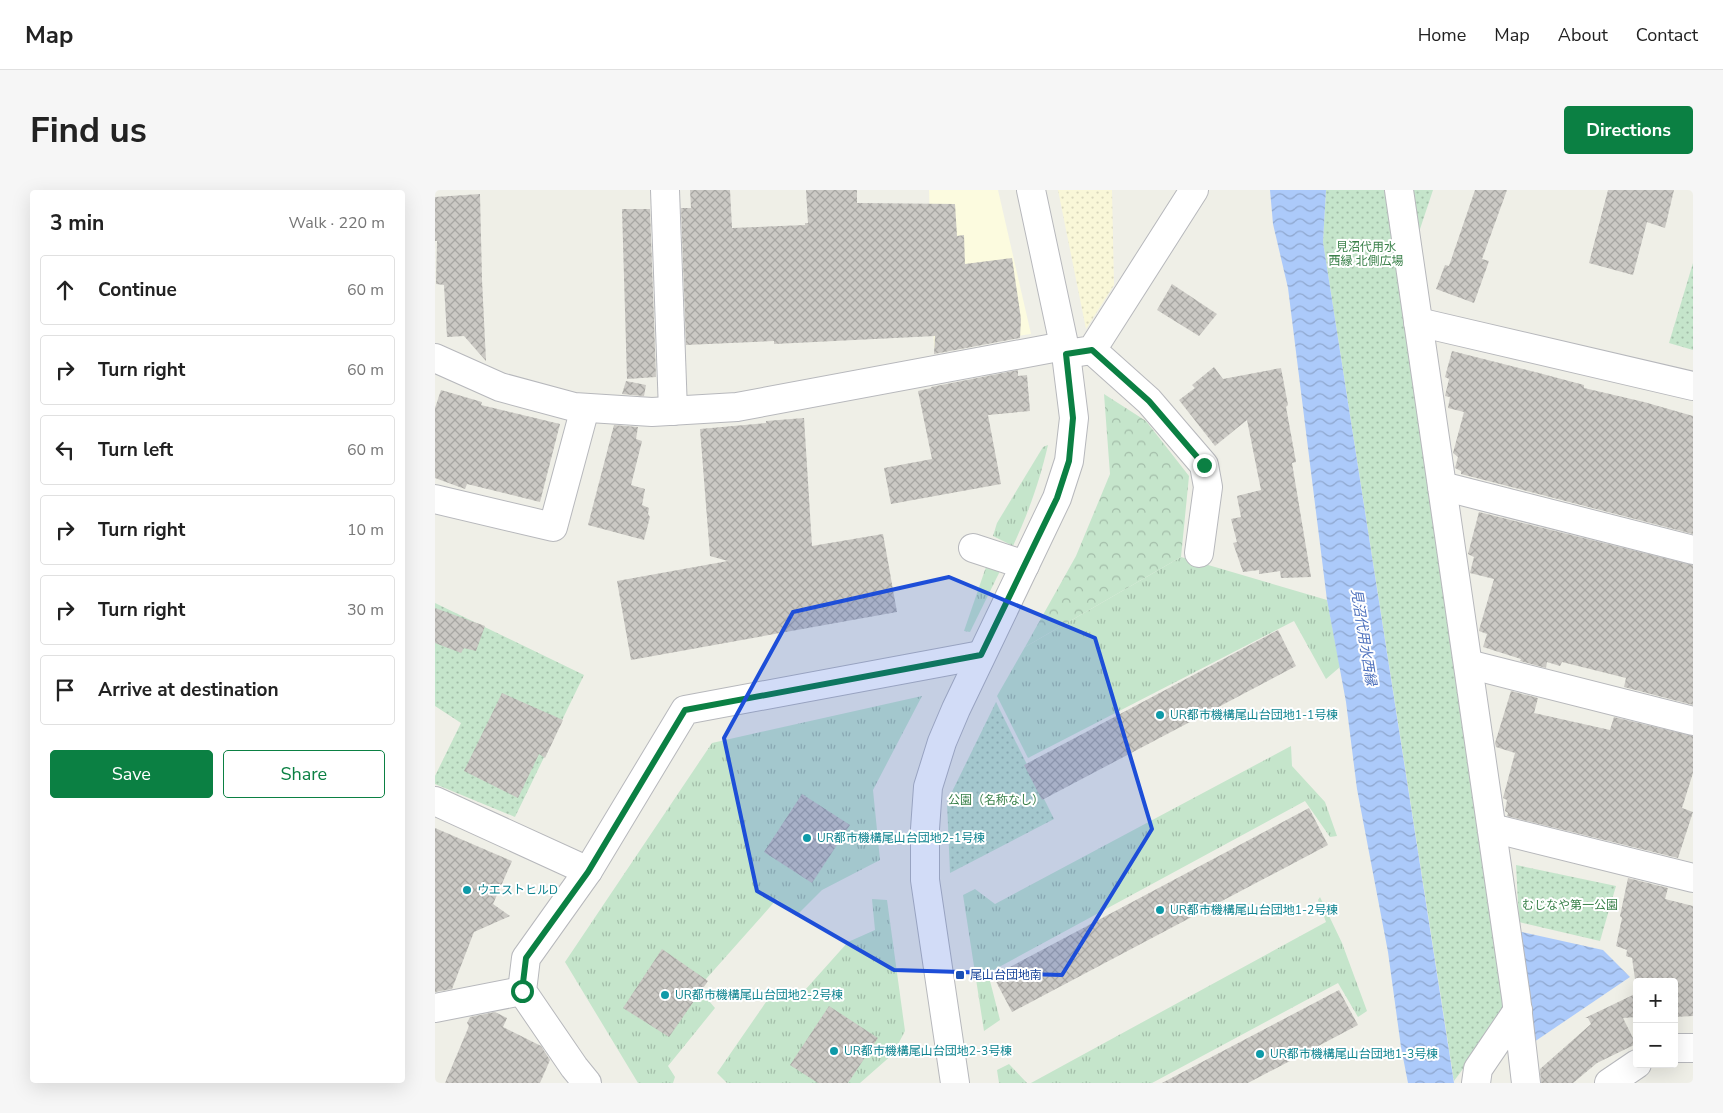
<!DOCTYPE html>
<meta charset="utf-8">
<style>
body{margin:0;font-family:"Nunito Sans","Noto Sans JP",sans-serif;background:#f6f6f6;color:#222}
.controls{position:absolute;right:15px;bottom:15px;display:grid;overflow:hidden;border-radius:5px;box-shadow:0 5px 20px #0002}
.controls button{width:45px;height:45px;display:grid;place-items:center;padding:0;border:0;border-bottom:1px solid #e0e0e0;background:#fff;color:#222;font:25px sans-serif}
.stop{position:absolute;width:15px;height:15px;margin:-11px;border:4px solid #0b8043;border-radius:50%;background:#fff}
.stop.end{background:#0b8043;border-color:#fff;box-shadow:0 1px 5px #0008}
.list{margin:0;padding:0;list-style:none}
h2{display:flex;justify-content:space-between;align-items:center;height:65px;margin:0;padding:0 20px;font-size:21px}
h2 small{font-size:16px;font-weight:400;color:#767676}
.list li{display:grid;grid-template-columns:32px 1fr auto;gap:15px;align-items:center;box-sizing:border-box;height:70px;margin:0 10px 10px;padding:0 10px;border:1px solid #e0e0e0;border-radius:5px}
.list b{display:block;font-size:19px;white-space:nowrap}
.list em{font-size:16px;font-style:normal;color:#767676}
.actions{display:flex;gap:10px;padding:15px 20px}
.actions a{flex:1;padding:11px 0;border:1px solid #0b8043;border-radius:5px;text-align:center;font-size:18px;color:#0b8043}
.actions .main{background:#0b8043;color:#fff}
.icon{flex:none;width:28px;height:28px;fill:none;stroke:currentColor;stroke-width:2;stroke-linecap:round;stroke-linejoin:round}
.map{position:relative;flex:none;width:1258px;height:893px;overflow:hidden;border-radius:5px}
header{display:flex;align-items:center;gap:30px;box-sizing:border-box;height:70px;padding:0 25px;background:#fff;border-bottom:1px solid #e0e0e0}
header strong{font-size:24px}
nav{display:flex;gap:28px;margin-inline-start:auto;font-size:18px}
.intro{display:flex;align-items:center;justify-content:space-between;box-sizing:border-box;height:120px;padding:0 30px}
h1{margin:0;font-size:35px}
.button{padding:12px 22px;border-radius:5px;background:#0b8043;color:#fff;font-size:18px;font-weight:700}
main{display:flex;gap:30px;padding:0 30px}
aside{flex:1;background:#fff;border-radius:5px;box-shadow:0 5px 20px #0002}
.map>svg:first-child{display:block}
</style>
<header>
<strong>Map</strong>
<nav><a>Home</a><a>Map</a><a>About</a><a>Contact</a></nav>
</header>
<div class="intro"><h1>Find us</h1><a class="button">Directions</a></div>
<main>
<aside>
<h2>3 min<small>Walk · 220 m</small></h2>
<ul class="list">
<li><svg class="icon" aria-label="ahead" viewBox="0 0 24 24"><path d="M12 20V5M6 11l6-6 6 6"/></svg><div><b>Continue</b></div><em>60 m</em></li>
<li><svg class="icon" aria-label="right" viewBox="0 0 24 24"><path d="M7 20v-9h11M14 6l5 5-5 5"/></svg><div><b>Turn right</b></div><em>60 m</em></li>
<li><svg class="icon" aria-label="left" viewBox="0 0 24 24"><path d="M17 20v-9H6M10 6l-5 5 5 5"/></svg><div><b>Turn left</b></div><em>60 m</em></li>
<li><svg class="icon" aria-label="right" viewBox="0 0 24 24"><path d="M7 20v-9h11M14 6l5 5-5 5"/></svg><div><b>Turn right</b></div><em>10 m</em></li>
<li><svg class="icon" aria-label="right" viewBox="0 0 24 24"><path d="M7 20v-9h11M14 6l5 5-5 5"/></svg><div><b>Turn right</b></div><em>30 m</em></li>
<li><svg class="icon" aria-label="arrive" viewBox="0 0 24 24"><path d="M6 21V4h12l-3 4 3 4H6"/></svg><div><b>Arrive at destination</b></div></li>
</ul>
<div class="actions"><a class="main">Save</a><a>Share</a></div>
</aside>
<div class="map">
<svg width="1258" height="893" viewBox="0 0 1258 893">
<defs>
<pattern id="grass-tufts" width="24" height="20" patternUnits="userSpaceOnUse" patternTransform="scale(1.25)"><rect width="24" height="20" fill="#c5e5cb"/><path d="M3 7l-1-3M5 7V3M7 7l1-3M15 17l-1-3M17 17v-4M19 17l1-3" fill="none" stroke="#a3bda9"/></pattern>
<pattern id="forest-crowns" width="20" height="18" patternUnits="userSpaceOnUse" patternTransform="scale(1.25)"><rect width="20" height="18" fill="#c5e5cb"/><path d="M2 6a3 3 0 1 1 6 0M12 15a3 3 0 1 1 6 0" fill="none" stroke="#a3bda9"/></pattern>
<pattern id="sand-dots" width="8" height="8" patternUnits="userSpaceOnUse" patternTransform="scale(1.25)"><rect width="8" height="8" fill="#f9f7d8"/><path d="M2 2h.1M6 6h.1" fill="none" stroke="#d8d6bc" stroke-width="1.8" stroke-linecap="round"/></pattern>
<pattern id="park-dots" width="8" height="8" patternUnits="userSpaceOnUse" patternTransform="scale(1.25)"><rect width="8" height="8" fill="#c5e5cb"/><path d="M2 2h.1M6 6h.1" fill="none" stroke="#a3bda9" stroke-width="1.8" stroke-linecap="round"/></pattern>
<pattern id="water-waves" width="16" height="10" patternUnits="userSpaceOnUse" patternTransform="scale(1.25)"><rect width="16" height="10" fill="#accafa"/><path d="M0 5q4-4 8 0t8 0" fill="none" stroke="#8fa7ce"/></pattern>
<pattern id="building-cross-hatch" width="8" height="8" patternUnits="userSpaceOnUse" patternTransform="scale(1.25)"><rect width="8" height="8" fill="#cbc9c4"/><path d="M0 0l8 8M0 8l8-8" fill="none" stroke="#a8a7a3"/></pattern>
</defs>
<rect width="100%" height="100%" fill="#efefe7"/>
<polygon fill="#fcfbdf" points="494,0 563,0 596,144 499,158"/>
<g fill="url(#grass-tufts)">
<path d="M 613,255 C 604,293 594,321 578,356 L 558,346 L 562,333 L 608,257 Z"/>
<polygon points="746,367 892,410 905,477 891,489 859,431 593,568 562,506 590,457"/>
<polygon points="552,374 566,379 535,442 529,441"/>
<polygon points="487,506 438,600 445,670 387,700 361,726 342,709 263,798 280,818 233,876 240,887 238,893 203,893 130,772 277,553"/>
<polygon points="856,556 857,576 890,612 902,646 895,647 870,611 553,783 565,830 549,841 528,705 540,699 560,714"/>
<polygon points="885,707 907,753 932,821 923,827 903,793 717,893 596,893 891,732 883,710"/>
<polygon points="437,709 452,710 470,841 458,864 425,893 292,893 282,883 340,799 362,809 413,752 440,740"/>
<polygon points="574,874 592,893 564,893 562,880"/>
</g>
<polygon fill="url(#forest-crowns)" points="669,204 711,231 754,286 746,367 590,457 641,366 675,284"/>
<polygon fill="url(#sand-dots)" points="623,0 677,0 679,95 651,139"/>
<g fill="url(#park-dots)">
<polygon points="891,0 964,0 1081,807 1019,891 888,52"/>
<polygon points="967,0 998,0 982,48"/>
<polygon points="1258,73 1258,160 1234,153"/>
<polygon points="0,413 149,485 80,627 0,594 0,586 26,533 0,516"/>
<polygon points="561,512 619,629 515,683 512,612"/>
<polygon points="1081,675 1181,696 1165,751 1084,732"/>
</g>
<g fill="url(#water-waves)">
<polygon points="835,0 891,0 888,52 1019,893 973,893 966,857 953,762 922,599 911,512 892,410 853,98 838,34"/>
<polygon points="1082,741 1168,760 1195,787 1099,852"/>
</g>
<g fill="url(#building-cross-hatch)">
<polygon points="255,0 295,0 297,38 370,35 370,33 373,33 371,0 422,0 422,13 520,14 522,46 529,45 530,74 577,68 586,129 585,148 499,164 500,146 339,154 339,151 251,155 246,18 256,18"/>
<polygon points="1040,0 1072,0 1047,69 1054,71 1039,113 1001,99 1010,75 1014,76"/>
<polygon points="1173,0 1239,0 1230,38 1212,32 1198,85 1154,73"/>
<polygon points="45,4 47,90 51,171 29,146 12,147 9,95 1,94 2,51 0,51 0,7"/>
<polygon points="187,19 215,19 221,187 192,189"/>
<polygon points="737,94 782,124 764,146 722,120"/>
<polygon points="1017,161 1104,183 1149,195 1149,198 1209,212 1258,226 1258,344 1026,284 1026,281 1020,278 1023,267 1018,263 1029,222 1013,218 1015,207 1010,206 1014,189 1010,187"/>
<polygon points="779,177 788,189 846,178 853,215 851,217 861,272 857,273 876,387 846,388 845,381 824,384 824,380 808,382 798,353 802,352 796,329 806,327 802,306 826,300 812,230 780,256 744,210 760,198 757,195"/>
<polygon points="583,180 583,186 592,185 595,221 553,225 566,294 456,314 449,278 497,269 483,201 496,198 496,197"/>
<polygon points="191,191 211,195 209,206 187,204"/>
<polygon points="6,200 47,212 46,215 125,234 105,312 32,294 30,299 0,288 0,218"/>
<polygon points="369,228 377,356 448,344 462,422 196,470 182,391 293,371 275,366 265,239 331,233 331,231"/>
<polygon points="179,235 203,237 201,249 207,251 196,295 210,299 207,315 214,318 213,324 215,327 209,350 153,335"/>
<polygon points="1044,322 1258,375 1258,515 1189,497 1191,488 1127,472 1125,476 1112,472 1111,478 1085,471 1086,469 1048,457 1052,444 1044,441 1044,440 1059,389 1035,383 1039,367 1033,364"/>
<polygon points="0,418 50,436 41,461 29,458 26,463 0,453"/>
<polygon points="843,440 861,476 607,610 589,575"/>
<polygon points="1076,501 1103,508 1099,523 1175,540 1179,527 1258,546 1258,583 1247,618 1258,622 1243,668 1072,626 1073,623 1070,621 1072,610 1068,608 1080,563 1061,557 1060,553"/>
<polygon points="67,503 128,530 110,568 104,564 83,608 29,581"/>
<polygon points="367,604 415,635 377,693 329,662"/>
<polygon points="874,618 893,655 577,822 558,786"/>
<polygon points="0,638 77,671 58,714 75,726 39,742 17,799 0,802"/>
<polygon points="1193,688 1233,698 1230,709 1258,716 1258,826 1239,827 1239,792 1202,792 1202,827 1188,828 1201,854 1162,873 1138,893 1106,893 1105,879 1156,834 1153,828 1150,828 1202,803 1197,768 1191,766 1192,760 1181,756 1187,728 1185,726"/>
<polygon points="227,759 273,791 234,847 188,818"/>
<polygon points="904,800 923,835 813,893 727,893"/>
<polygon points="394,816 443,848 413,893 383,893 355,875"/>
<polygon points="60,822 72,828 68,837 106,856 115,870 105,893 10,893 34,836 32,833 35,827"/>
</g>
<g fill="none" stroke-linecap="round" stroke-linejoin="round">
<defs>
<g id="minor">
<polyline points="230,0 238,221"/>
<polyline points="964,0 1081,807 1091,893"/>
<polyline points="983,132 1258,196"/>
<polyline points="657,160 714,211 769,275 773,297 764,363"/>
<polyline points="638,163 657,160 759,0"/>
<polyline points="0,168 65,197 139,217 217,222 302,217 629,156"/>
<polyline points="1007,296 1258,360"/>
<polyline points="0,309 118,337 150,218"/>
<polyline points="538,358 590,375"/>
<polyline points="1033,474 1258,531"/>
<polyline points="0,611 153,681"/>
<polyline points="1057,638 1258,688"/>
<polyline points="0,818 87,801"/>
<polyline points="1239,858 1258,858"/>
<polyline points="152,893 139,877 87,801 91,768 153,681 250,520 546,465"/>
<polyline points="520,893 490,690 490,639 493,597 507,552 521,519 622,308 634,271 639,228 631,164 596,0"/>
<polyline points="1041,893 1043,879 1083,820"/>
<polyline points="1174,893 1202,874"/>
</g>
</defs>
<use href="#minor" stroke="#b7b8bc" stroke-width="30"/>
<use href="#minor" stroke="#fff" stroke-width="28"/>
</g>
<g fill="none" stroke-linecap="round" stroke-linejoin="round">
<polyline stroke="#0b8043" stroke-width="6" points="87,801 91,768 153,682 250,520 546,465 622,308 634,271 638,228 631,164 657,160 714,211 769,275"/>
</g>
<path fill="#1d4ed8" fill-opacity="0.2" stroke="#1d4ed8" stroke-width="4" stroke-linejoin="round" d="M 514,387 L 660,448 L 717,639 L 627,785 L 459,780 L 322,701 L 289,548 L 358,422 Z"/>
<g fill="#0f9aa8" stroke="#fff" stroke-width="2">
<circle cx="725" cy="525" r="5"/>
<circle cx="372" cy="648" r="5"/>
<circle cx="32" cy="700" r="5"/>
<circle cx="725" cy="720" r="5"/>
<circle cx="230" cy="805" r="5"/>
<circle cx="399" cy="861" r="5"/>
<circle cx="825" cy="864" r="5"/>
</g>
<rect fill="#1a4fb4" stroke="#fff" stroke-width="2" x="520" y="780" width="10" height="10" rx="2.5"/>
<g text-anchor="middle" stroke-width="4" stroke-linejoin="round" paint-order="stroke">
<g font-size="12" fill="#3a814a" stroke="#fff">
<text x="931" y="61">見沼代用水<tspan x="931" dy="14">西縁 北側広場</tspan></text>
<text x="561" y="614">公園（名称なし）</text>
<text x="1135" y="719">むじなや第一公園</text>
</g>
<g font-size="12" fill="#0d838f" stroke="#fff" text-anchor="start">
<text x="735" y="529">UR都市機構尾山台団地1-1号棟</text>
<text x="382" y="652">UR都市機構尾山台団地2-1号棟</text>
<text x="42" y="704">ウエストヒルD</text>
<text x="735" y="724">UR都市機構尾山台団地1-2号棟</text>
<text x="240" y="809">UR都市機構尾山台団地2-2号棟</text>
<text x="409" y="865">UR都市機構尾山台団地2-3号棟</text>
<text x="835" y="868">UR都市機構尾山台団地1-3号棟</text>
</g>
<g font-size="12" fill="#164399" stroke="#fff" text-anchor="start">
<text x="535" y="789">尾山台団地南</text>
</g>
<g font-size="14" font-style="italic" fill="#4e71bd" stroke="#fff">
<text transform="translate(929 447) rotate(81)" y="5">見沼代用水西縁</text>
</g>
</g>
</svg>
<div class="controls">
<button>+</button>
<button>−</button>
</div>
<div class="stop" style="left:87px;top:801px"></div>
<div class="stop end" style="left:769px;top:275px"></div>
</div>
</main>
